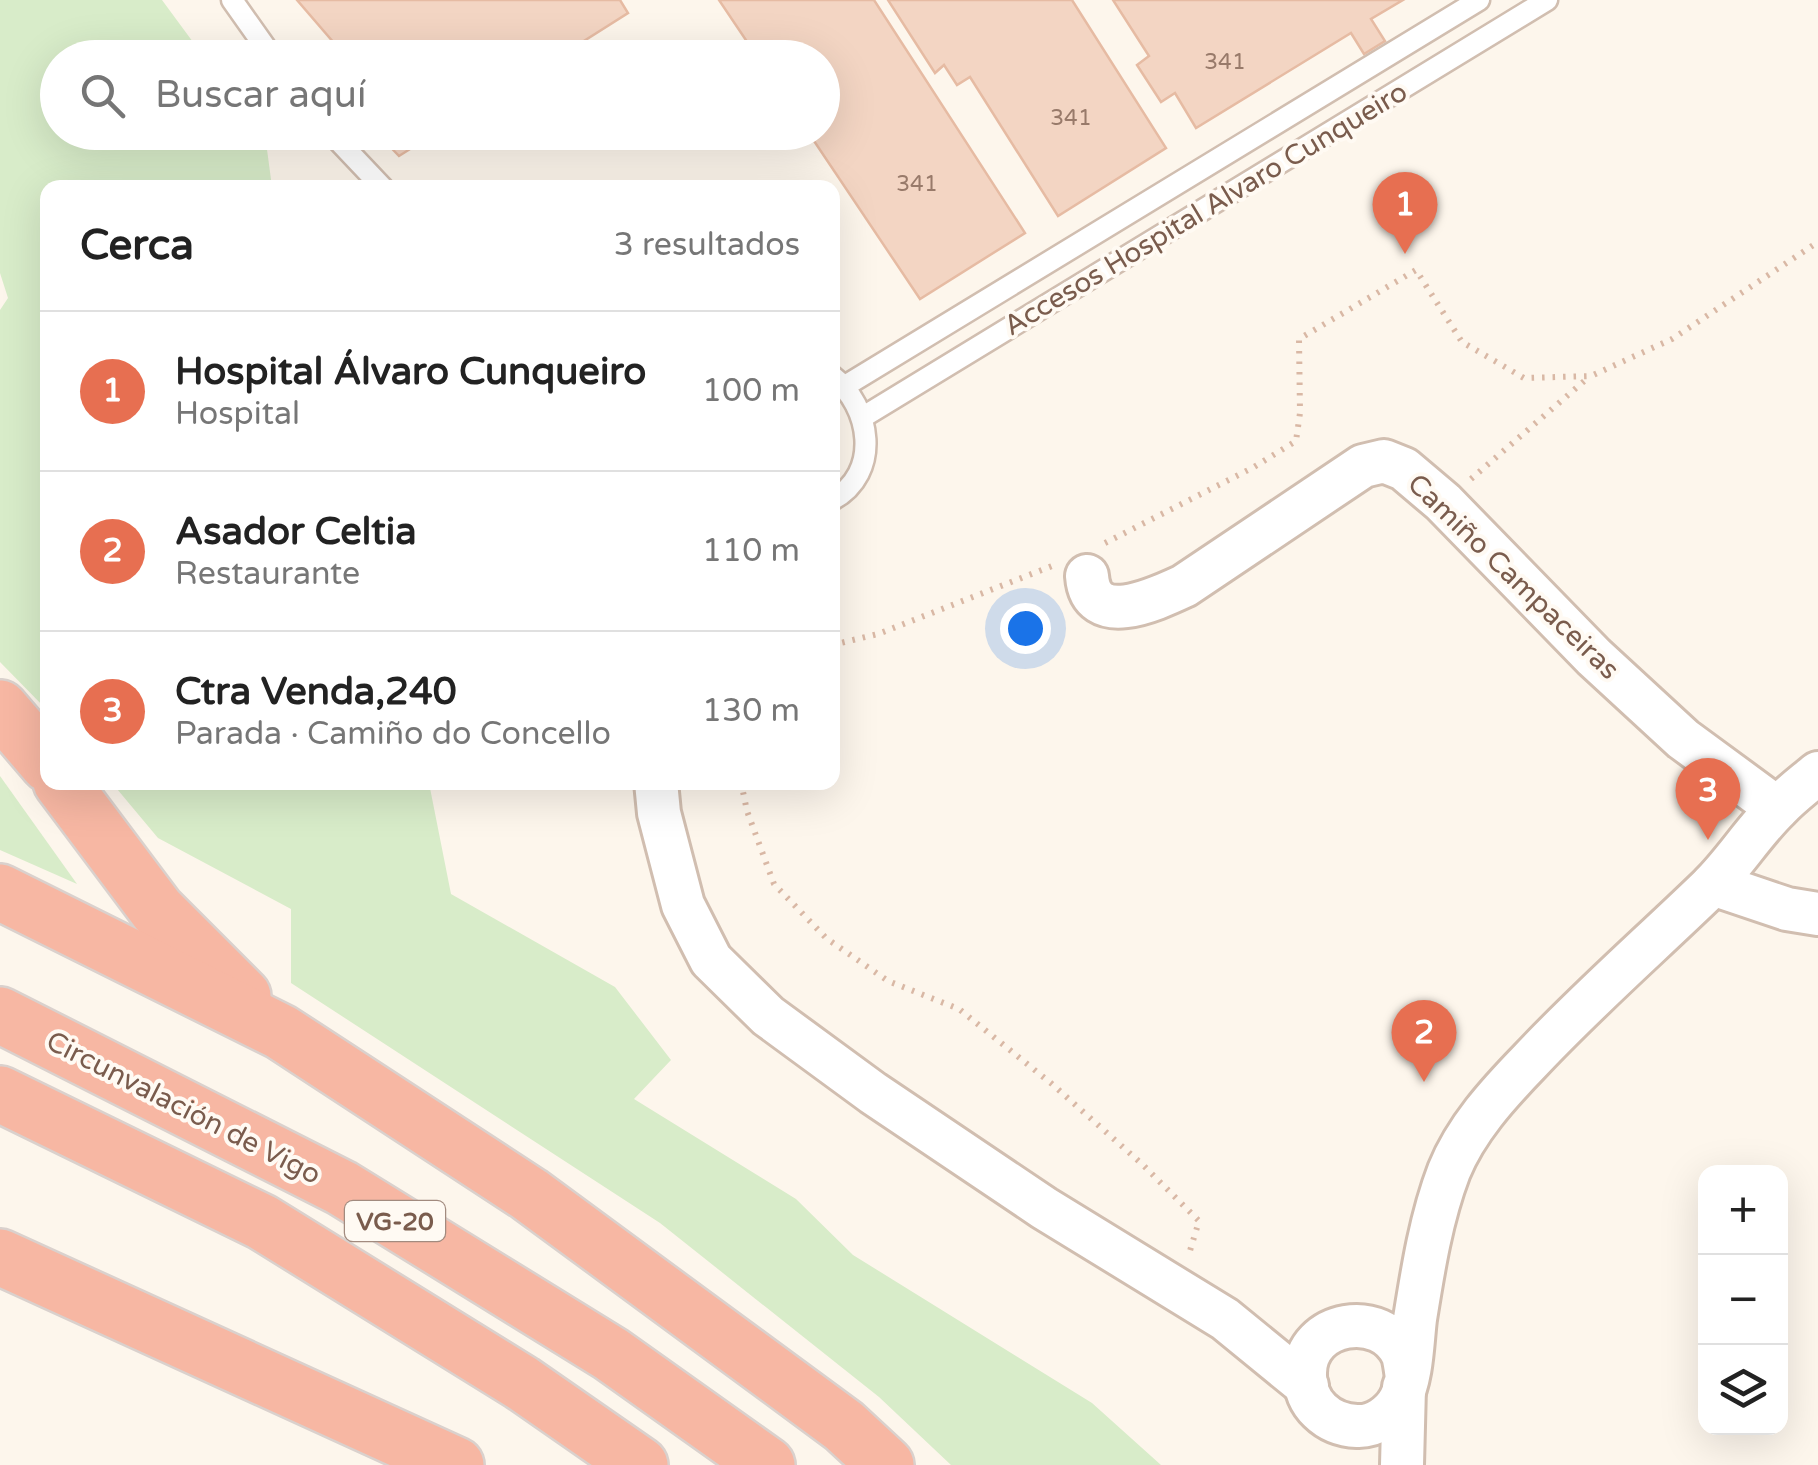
<!DOCTYPE html>
<html lang="es">
<meta charset="utf-8">
<style>
body{margin:0;font-family:"Varela Round",sans-serif;background:#f6f6f6;color:#222}
.controls{position:absolute;right:30px;bottom:30px;display:grid;overflow:hidden;border-radius:20px;box-shadow:0 10px 40px #0002}
.controls button{width:90px;height:90px;display:grid;place-items:center;padding:0;border:0;border-bottom:2px solid #e0e0e0;background:#fff;color:#222;font:50px sans-serif}
.you{position:absolute;left:1025px;top:628px;width:35px;height:35px;margin:-25px;border:8px solid #fff;border-radius:50%;background:#1a73e8;box-shadow:0 0 0 15px #1a73e833}
.badge{display:grid;place-items:center;width:65px;height:65px;border-radius:50%;background:#e76f51;color:#fff;font-size:32px;font-weight:700}
.pin{position:absolute;translate:-50% -82px;filter:drop-shadow(0 2px 5px #0008)}
.pin::after{content:'';position:absolute;top:52px;width:35px;height:30px;background:inherit;clip-path:polygon(0 0,100% 0,50% 100%)}
.list{margin:0;padding:0;list-style:none}
h2{display:flex;justify-content:space-between;align-items:center;height:130px;margin:0;padding:0 40px;font-size:42px}
h2 small{font-size:32px;font-weight:400;color:#767676}
.list li{display:grid;grid-template-columns:65px 1fr auto;gap:30px;align-items:center;box-sizing:border-box;height:160px;padding:0 40px;border-top:2px solid #e0e0e0}
.list b{display:block;font-size:38px;white-space:nowrap}
.list p{margin:0;font-size:32px;white-space:nowrap;color:#767676}
.list em{font-size:32px;font-style:normal;color:#767676}
.icon{flex:none;width:55px;height:55px;fill:none;stroke:currentColor;stroke-width:2;stroke-linecap:round;stroke-linejoin:round}
.map{position:relative;flex:none;width:1818px;height:1465px;overflow:hidden}
.search{position:absolute;background:#fff;box-shadow:0 10px 40px #0002;left:40px;top:40px;width:800px;height:110px;display:flex;align-items:center;gap:25px;box-sizing:border-box;padding:0 35px;border-radius:55px;color:#767676;font-size:38px}
.panel{position:absolute;background:#fff;box-shadow:0 10px 40px #0002;left:40px;top:180px;width:800px;height:610px;border-radius:20px}
.map>svg:first-child{display:block}
</style>
<div class="map">
<svg width="1818" height="1465" viewBox="0 0 1818 1465">
<rect width="100%" height="100%" fill="#fdf6ec"/>
<g fill="#d8ecc9">
<polygon points="0,0 162,0 204,57 58,58 58,132 258,133 266,142 272,187 48,188 47,710 0,662 0,310 8,298 0,273"/>
<polygon points="0,776 77,884 0,850"/>
<polygon points="112,783 429,783 451,894 615,987 671,1060 634,1099 796,1199 853,1255 1092,1403 1161,1465 951,1465 879,1397 660,1223 291,983 291,909 158,838"/>
</g>
<g fill="#f3d5c3" stroke="#e6bba3" stroke-width="2.5">
<polygon points="297,0 620,0 628,13 557,58 347,58"/>
<polygon points="719,0 874,0 1025,233 920,299 808,132 822,132 822,58 758,58"/>
<polygon points="888,0 1072,0 1166,148 1058,216 970,77 957,85 944,65 935,73"/>
<polygon points="1113,0 1403,0 1371,19 1385,41 1364,54 1351,33 1196,128 1175,93 1161,102 1137,65 1149,56"/>
<polygon points="376,132 437,132 399,156"/>
</g>
<g fill="none" stroke-linecap="round" stroke-linejoin="round">
<defs>
<g id="service">
<polyline points="232,0 273,58"/>
<polyline points="330,132 383,188"/>
<path d="M 832,376 C 871,406 882,473 832,500"/>
<polyline points="845,386 1479,0"/>
<polyline points="863,417 1547,0"/>
</g>
<g id="minor">
<path d="M 1087,576 C 1091,630 1156,599 1184,586 L 1363,466 L 1384,461 L 1404,469 L 1443,502 L 1594,657 L 1683,739 L 1777,808"/>
<polyline points="656,782 659,813 683,905 711,960 768,1016 873,1093 1044,1208 1225,1319 1307,1386"/>
<polyline points="1713,884 1787,909 1818,914"/>
<path d="M 1407,1378 C 1406,1371 1405,1362 1403,1355 C 1382,1308 1305,1321 1305,1373 C 1304,1404 1328,1425 1357,1426 C 1374,1427 1392,1415 1400,1400 C 1412,1377 1412,1344 1415,1319 C 1423,1269 1431,1218 1449,1171 C 1466,1129 1498,1094 1529,1062 C 1586,1001 1649,946 1709,888 C 1734,864 1753,832 1778,808 C 1790,795 1805,784 1818,773"/>
<polyline points="1402,1465 1404,1387"/>
</g>
<g id="motorway">
<polyline points="0,708 48,764"/>
<polyline points="61,782 157,910 243,996"/>
<polyline points="0,892 281,1032 529,1194 844,1426 886,1465"/>
<polyline points="0,1015 342,1188 611,1354 767,1465"/>
<polyline points="0,1094 262,1222 522,1383 640,1465"/>
<polyline points="0,1257 456,1465"/>
</g>
</defs>
<use href="#service" stroke="#d1beb0" stroke-width="25"/>
<use href="#minor" stroke="#d1beb0" stroke-width="48"/>
<use href="#motorway" stroke="#dad1cd" stroke-width="60"/>
<g stroke="#d9b8a5" stroke-width="6" stroke-dasharray="2.5 8" stroke-linecap="butt">
<polyline points="1471,479 1590,376"/>
<polyline points="1105,543 1254,467 1296,441 1300,413 1299,339 1416,270 1462,342 1524,378 1591,376 1672,339 1818,242"/>
<polyline points="832,645 878,634 1052,566"/>
<polyline points="741,782 747,811 774,884 826,938 888,981 959,1009 1052,1084 1143,1165 1199,1221 1189,1254"/>
</g>
<use href="#service" stroke="#fff" stroke-width="20"/>
<use href="#minor" stroke="#fff" stroke-width="42"/>
<use href="#motorway" stroke="#f7b7a3" stroke-width="55"/>
</g>
<g text-anchor="middle" stroke-width="8" stroke-linejoin="round" paint-order="stroke">
<g font-size="22" fill="#987a6a">
<text x="1225" y="69">341</text>
<text x="1071" y="125">341</text>
<text x="917" y="191">341</text>
</g>
<rect fill="#fffaf3" stroke="#a28b7f" stroke-width="2.5" x="345" y="1201" width="100" height="40" rx="8"/>
<g font-size="25" font-weight="bold" fill="#7a5c4d">
<text x="395" y="1230">VG-20</text>
</g>
<g font-size="28" fill="#7a5c4d" stroke="#fffaf3">
<text transform="translate(1205 208) rotate(-31)" y="10">Accesos Hospital Alvaro Cunqueiro</text>
<text transform="translate(1514 576) rotate(44)" y="10">Camiño Campaceiras</text>
<text transform="translate(184 1107) rotate(27)" y="10">Circunvalación de Vigo</text>
</g>
</g>
</svg>
<div class="controls">
<button>+</button>
<button>−</button>
<button><svg class="icon" aria-label="layers" viewBox="0 0 24 24"><path d="M12 4l9 5-9 5-9-5zM3 14l9 5 9-5"/></svg></button>
</div>
<div class="you"></div>
<div class="pin badge" style="left:1405px;top:254px">1</div>
<div class="pin badge" style="left:1424px;top:1082px">2</div>
<div class="pin badge" style="left:1708px;top:840px">3</div>
<div class="search"><svg class="icon" aria-label="search" viewBox="0 0 24 24"><circle cx="10" cy="10" r="6"/><path d="M15 15l6 6"/></svg>Buscar aquí</div>
<section class="panel">
<h2>Cerca<small>3 resultados</small></h2>
<ul class="list">
<li><span class="badge">1</span><div><b>Hospital Álvaro Cunqueiro</b><p>Hospital</p></div><em>100 m</em></li>
<li><span class="badge">2</span><div><b>Asador Celtia</b><p>Restaurante</p></div><em>110 m</em></li>
<li><span class="badge">3</span><div><b>Ctra Venda,240</b><p>Parada · Camiño do Concello</p></div><em>130 m</em></li>
</ul>
</section>
</div>
